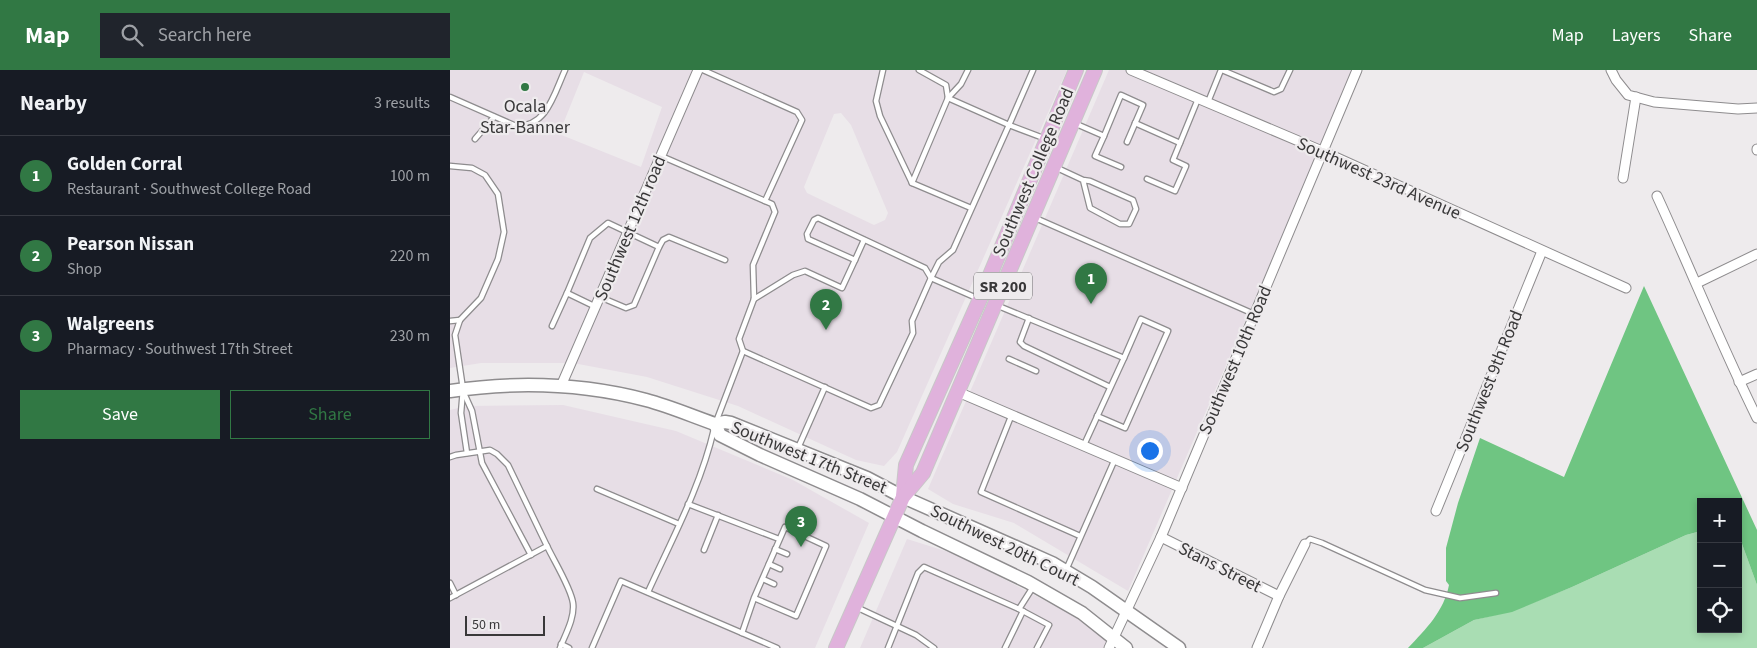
<!DOCTYPE html>
<meta charset="utf-8">
<style>
body{margin:0;font-family:"Source Sans 3",sans-serif;background:#20242c;color:#f1f3f6}
.controls{position:absolute;right:15px;bottom:15px;display:grid;overflow:hidden;border-radius:0px;box-shadow:0 2px 8px #0003}
.controls button{width:45px;height:45px;display:grid;place-items:center;padding:0;border:0;border-bottom:1px solid #363941;background:#171b24;color:#f1f3f6;font:25px sans-serif}
.scale{position:absolute;left:15px;bottom:12px;width:80px;box-sizing:border-box;padding-left:5px;border:2px solid #393839;border-top:0;font-size:14px;line-height:18px;white-space:nowrap;color:#393839;-webkit-text-stroke:4px #eeebed;paint-order:stroke}
.you{position:absolute;left:699px;top:380px;width:18px;height:18px;margin:-12px;border:4px solid #fff;border-radius:50%;background:#1a73e8;box-shadow:0 0 0 8px #1a73e833}
.badge{display:grid;place-items:center;width:32px;height:32px;border-radius:50%;background:#317844;color:#fff;font-size:16px;font-weight:700}
.pin{position:absolute;translate:-50% -41px;filter:drop-shadow(0 1px 2px #0008)}
.pin::after{content:'';position:absolute;top:26px;width:18px;height:15px;background:inherit;clip-path:polygon(0 0,100% 0,50% 100%)}
.list{margin:0;padding:0;list-style:none}
h2{display:flex;justify-content:space-between;align-items:center;height:65px;margin:0;padding:0 20px;font-size:21px}
h2 small{font-size:16px;font-weight:400;color:#9ea1a6}
.list li{display:grid;grid-template-columns:32px 1fr auto;gap:15px;align-items:center;box-sizing:border-box;height:80px;padding:0 20px;border-top:1px solid #363941}
.list b{display:block;font-size:19px;white-space:nowrap}
.list p{margin:0;font-size:16px;white-space:nowrap;color:#9ea1a6}
.list em{font-size:16px;font-style:normal;color:#9ea1a6}
.actions{display:flex;gap:10px;padding:15px 20px}
.actions a{flex:1;padding:11px 0;border:1px solid #317844;border-radius:0px;text-align:center;font-size:18px;color:#317844}
.actions .main{background:#317844;color:#fff}
.icon{flex:none;width:28px;height:28px;fill:none;stroke:currentColor;stroke-width:2;stroke-linecap:round;stroke-linejoin:round}
.map{position:relative;flex:none;width:1307px;height:578px;overflow:hidden}
header{display:flex;align-items:center;gap:30px;box-sizing:border-box;height:70px;padding:0 25px;background:#317844;color:#fff}
header strong{font-size:24px}
nav{display:flex;gap:28px;margin-inline-start:auto;font-size:18px}
.search{width:350px;height:45px;background:#20242c;display:flex;align-items:center;gap:12px;box-sizing:border-box;padding:0 18px;border-radius:0px;color:#9ea1a6;font-size:19px}
main{display:flex}
aside{flex:1;background:#171b24}
.map>svg:first-child{display:block}
</style>
<header>
<strong>Map</strong>
<div class="search"><svg class="icon" aria-label="search" viewBox="0 0 24 24"><circle cx="10" cy="10" r="6"/><path d="M15 15l6 6"/></svg>Search here</div>
<nav><a>Map</a><a>Layers</a><a>Share</a></nav>
</header>
<main>
<aside>
<h2>Nearby<small>3 results</small></h2>
<ul class="list">
<li><span class="badge">1</span><div><b>Golden Corral</b><p>Restaurant · Southwest College Road</p></div><em>100 m</em></li>
<li><span class="badge">2</span><div><b>Pearson Nissan</b><p>Shop</p></div><em>220 m</em></li>
<li><span class="badge">3</span><div><b>Walgreens</b><p>Pharmacy · Southwest 17th Street</p></div><em>230 m</em></li>
</ul>
<div class="actions"><a class="main">Save</a><a>Share</a></div>
</aside>
<div class="map">
<svg width="1307" height="578" viewBox="0 0 1307 578">
<rect width="100%" height="100%" fill="#eeebed"/>
<g fill="#e7dee6" fill-rule="evenodd">
<path d="M 0,0 L 617,0 L 447,382 L 434,396 L 406,390 L 288,336 L 197,307 L 123,293 L 31,293 L 0,298 ZM 134,2 L 212,37 L 191,97 L 109,64 ZM 391,43 L 401,55 L 438,143 L 435,150 L 424,155 L 357,123 L 354,117 L 384,44 Z"/>
<polygon points="659,0 904,0 678,521 564,453 503,434 478,419"/>
<polygon points="113,335 226,361 343,410 419,453 365,578 0,578 0,340 17,336"/>
<polygon points="457,469 508,485 630,549 657,570 653,578 410,578"/>
</g>
<polygon fill="#a9ddb3" points="1251,461 1251,559 1288,559 1288,463 1307,515 1307,578 973,578 1024,550 1062,541 1122,517 1236,465"/>
<path fill="#6fc582" d="M 1194,216 L 1307,460 L 1307,515 L 1288,463 L 1288,432 L 1251,432 L 1251,461 L 1236,465 L 1122,517 L 1062,542 L 1024,550 L 973,578 L 958,578 C 976,559 994,541 999,515 L 996,511 L 996,478 L 1008,433 L 1030,368 L 1114,407 Z"/>
<g fill="none" stroke-linecap="round" stroke-linejoin="round">
<defs>
<g id="service">
<polyline points="433,0 426,31 430,46 462,113 521,138"/>
<polyline points="469,0 496,15 498,28"/>
<polyline points="772,0 824,22 831,19 840,0"/>
<path d="M 0,27 L 66,56 C 97,57 104,24 115,0"/>
<polyline points="498,28 559,55 583,0"/>
<polyline points="758,32 771,0"/>
<polyline points="624,53 654,66 671,25 693,35 677,72"/>
<polyline points="685,53 730,73 723,90 736,96 725,121 697,109"/>
<polyline points="654,66 645,86 671,97"/>
<polyline points="25,69 44,47"/>
<polyline points="730,73 748,29"/>
<polyline points="211,86 315,131 352,50 347,42 253,0"/>
<polyline points="0,96 22,98 35,105 48,124 54,162 48,189 31,228 10,250 5,265 13,319 11,343 17,383"/>
<polyline points="605,97 633,110 640,138 670,154 679,154 686,139 683,130 640,111 633,110"/>
<polyline points="462,113 498,28 511,14 518,0"/>
<polyline points="583,147 804,244"/>
<polyline points="209,177 213,170 219,167 275,190"/>
<polyline points="405,190 414,170"/>
<polyline points="117,223 140,168 158,153 209,177 184,235 176,238 150,227"/>
<polyline points="304,229 343,205 355,201 392,218 405,190 358,169 357,164 364,150 368,148 475,198 481,208 529,229"/>
<polyline points="546,235 674,288 634,375"/>
<polyline points="579,248 570,272 574,276 660,317"/>
<polyline points="0,251 10,250"/>
<polyline points="102,256 117,223 146,237"/>
<polyline points="293,281 421,338 429,335 463,263 462,251 481,208 489,192 503,180 559,55 596,69"/>
<polyline points="559,289 586,301"/>
<polyline points="13,321 22,341 32,393 81,485"/>
<polyline points="562,344 531,422 630,466"/>
<polyline points="647,346 675,358 718,261 691,249 674,288"/>
<polyline points="266,352 293,281 289,269 304,229 303,195 325,142 322,134 315,131"/>
<polyline points="348,378 375,317"/>
<polyline points="0,387 6,385 40,380 47,384 58,395 97,476 0,528"/>
<polyline points="147,419 229,454"/>
<polyline points="238,434 329,469"/>
<polyline points="855,474 860,469 872,473 975,520 1010,528 1046,523"/>
<path d="M 97,476 C 104,491 121,518 123,533 C 125,548 115,565 110,578"/>
<polyline points="325,479 337,484"/>
<polyline points="254,480 268,445"/>
<polyline points="319,494 330,499"/>
<polyline points="616,500 665,389"/>
<polyline points="313,509 324,514"/>
<polyline points="0,513 6,525"/>
<polyline points="583,517 569,539 599,555 587,578"/>
<path d="M 198,522 C 222,469 251,416 264,359"/>
<polyline points="406,537 466,565 484,578"/>
<polyline points="292,563 304,528 335,457 376,476 346,546 304,528"/>
<polyline points="111,574 119,578"/>
<polyline points="142,578 171,511 327,578"/>
<polyline points="438,578 468,503 474,497 569,539"/>
<polyline points="555,578 573,541"/>
</g>
<g id="minor">
<polyline points="681,0 872,81 1176,218"/>
<polyline points="1161,0 1166,10 1178,25 1204,32 1288,39 1307,38"/>
<polyline points="1307,79 1307,80"/>
<polyline points="1173,108 1186,27"/>
<path d="M 1207,126 C 1241,200 1271,275 1307,348"/>
<polyline points="1247,213 1307,184"/>
<polyline points="1289,312 1307,304"/>
<polyline points="111,316 248,0"/>
<polyline points="508,322 732,418"/>
<polyline points="986,441 1092,181"/>
<polyline points="711,467 829,526"/>
<polyline points="659,578 711,467 907,0"/>
<polyline points="807,578 829,526 855,474"/>
</g>
<g id="secondary">
<path d="M 0,321 C 67,311 131,313 196,330 C 219,336 242,346 265,354 L 275,352 L 281,353 L 417,408 L 453,427 L 602,493 L 642,517 L 729,578"/>
<polyline points="265,354 270,365 310,385 410,429 472,461 578,512 632,543 676,578"/>
</g>
<g id="primary">
<polyline points="453,426 456,395 530,229 626,0"/>
<polyline points="386,578 453,427 473,403 645,0"/>
</g>
</defs>
<use href="#service" stroke="#8e8c8e" stroke-width="7"/>
<use href="#minor" stroke="#8e8c8e" stroke-width="11"/>
<use href="#secondary" stroke="#8e8c8e" stroke-width="15"/>
<use href="#primary" stroke="#c8c7c8" stroke-width="16"/>
<use href="#service" stroke="#fff" stroke-width="4.5"/>
<use href="#minor" stroke="#fff" stroke-width="9"/>
<use href="#secondary" stroke="#fff" stroke-width="12"/>
<use href="#primary" stroke="#e0b2dc" stroke-width="14"/>
</g>
<circle fill="#317844" stroke="#eeebed" stroke-width="2" cx="75" cy="17" r="5"/>
<g text-anchor="middle" stroke-width="4.5" stroke-linejoin="round" paint-order="stroke">
<rect fill="#eeebed" stroke="#6f6e6f" stroke-width="1" x="524" y="202.5" width="58" height="27" rx="4"/>
<g font-size="16" font-weight="bold" fill="#393839">
<text x="553" y="222">SR 200</text>
</g>
<g font-size="18" fill="#393839" stroke="#eeebed">
<text x="75" y="42">Ocala<tspan x="75" dy="21">Star-Banner</tspan></text>
</g>
<g font-size="18" fill="#393839" stroke="#eeebed">
<text transform="translate(583 102) rotate(-67)" y="6">Southwest College Road</text>
<text transform="translate(929 108) rotate(24)" y="6">Southwest 23rd Avenue</text>
<text transform="translate(180 158) rotate(-67)" y="6">Southwest 12th road</text>
<text transform="translate(785 290) rotate(-67)" y="6">Southwest 10th Road</text>
<text transform="translate(1039 311) rotate(-68)" y="6">Southwest 9th Road</text>
<text transform="translate(359 387) rotate(22)" y="6">Southwest 17th Street</text>
<text transform="translate(555 475) rotate(26)" y="6">Southwest 20th Court</text>
<text transform="translate(770 497) rotate(27)" y="6">Stans Street</text>
</g>
</g>
</svg>
<div class="controls">
<button>+</button>
<button>−</button>
<button><svg class="icon" aria-label="locate" viewBox="0 0 24 24"><circle cx="12" cy="12" r="6"/><path d="M12 2v4M12 18v4M2 12h4M18 12h4"/></svg></button>
</div>
<div class="scale">50 m</div>
<div class="you"></div>
<div class="pin badge" style="left:641px;top:234px">1</div>
<div class="pin badge" style="left:376px;top:260px">2</div>
<div class="pin badge" style="left:351px;top:477px">3</div>
</div>
</main>
